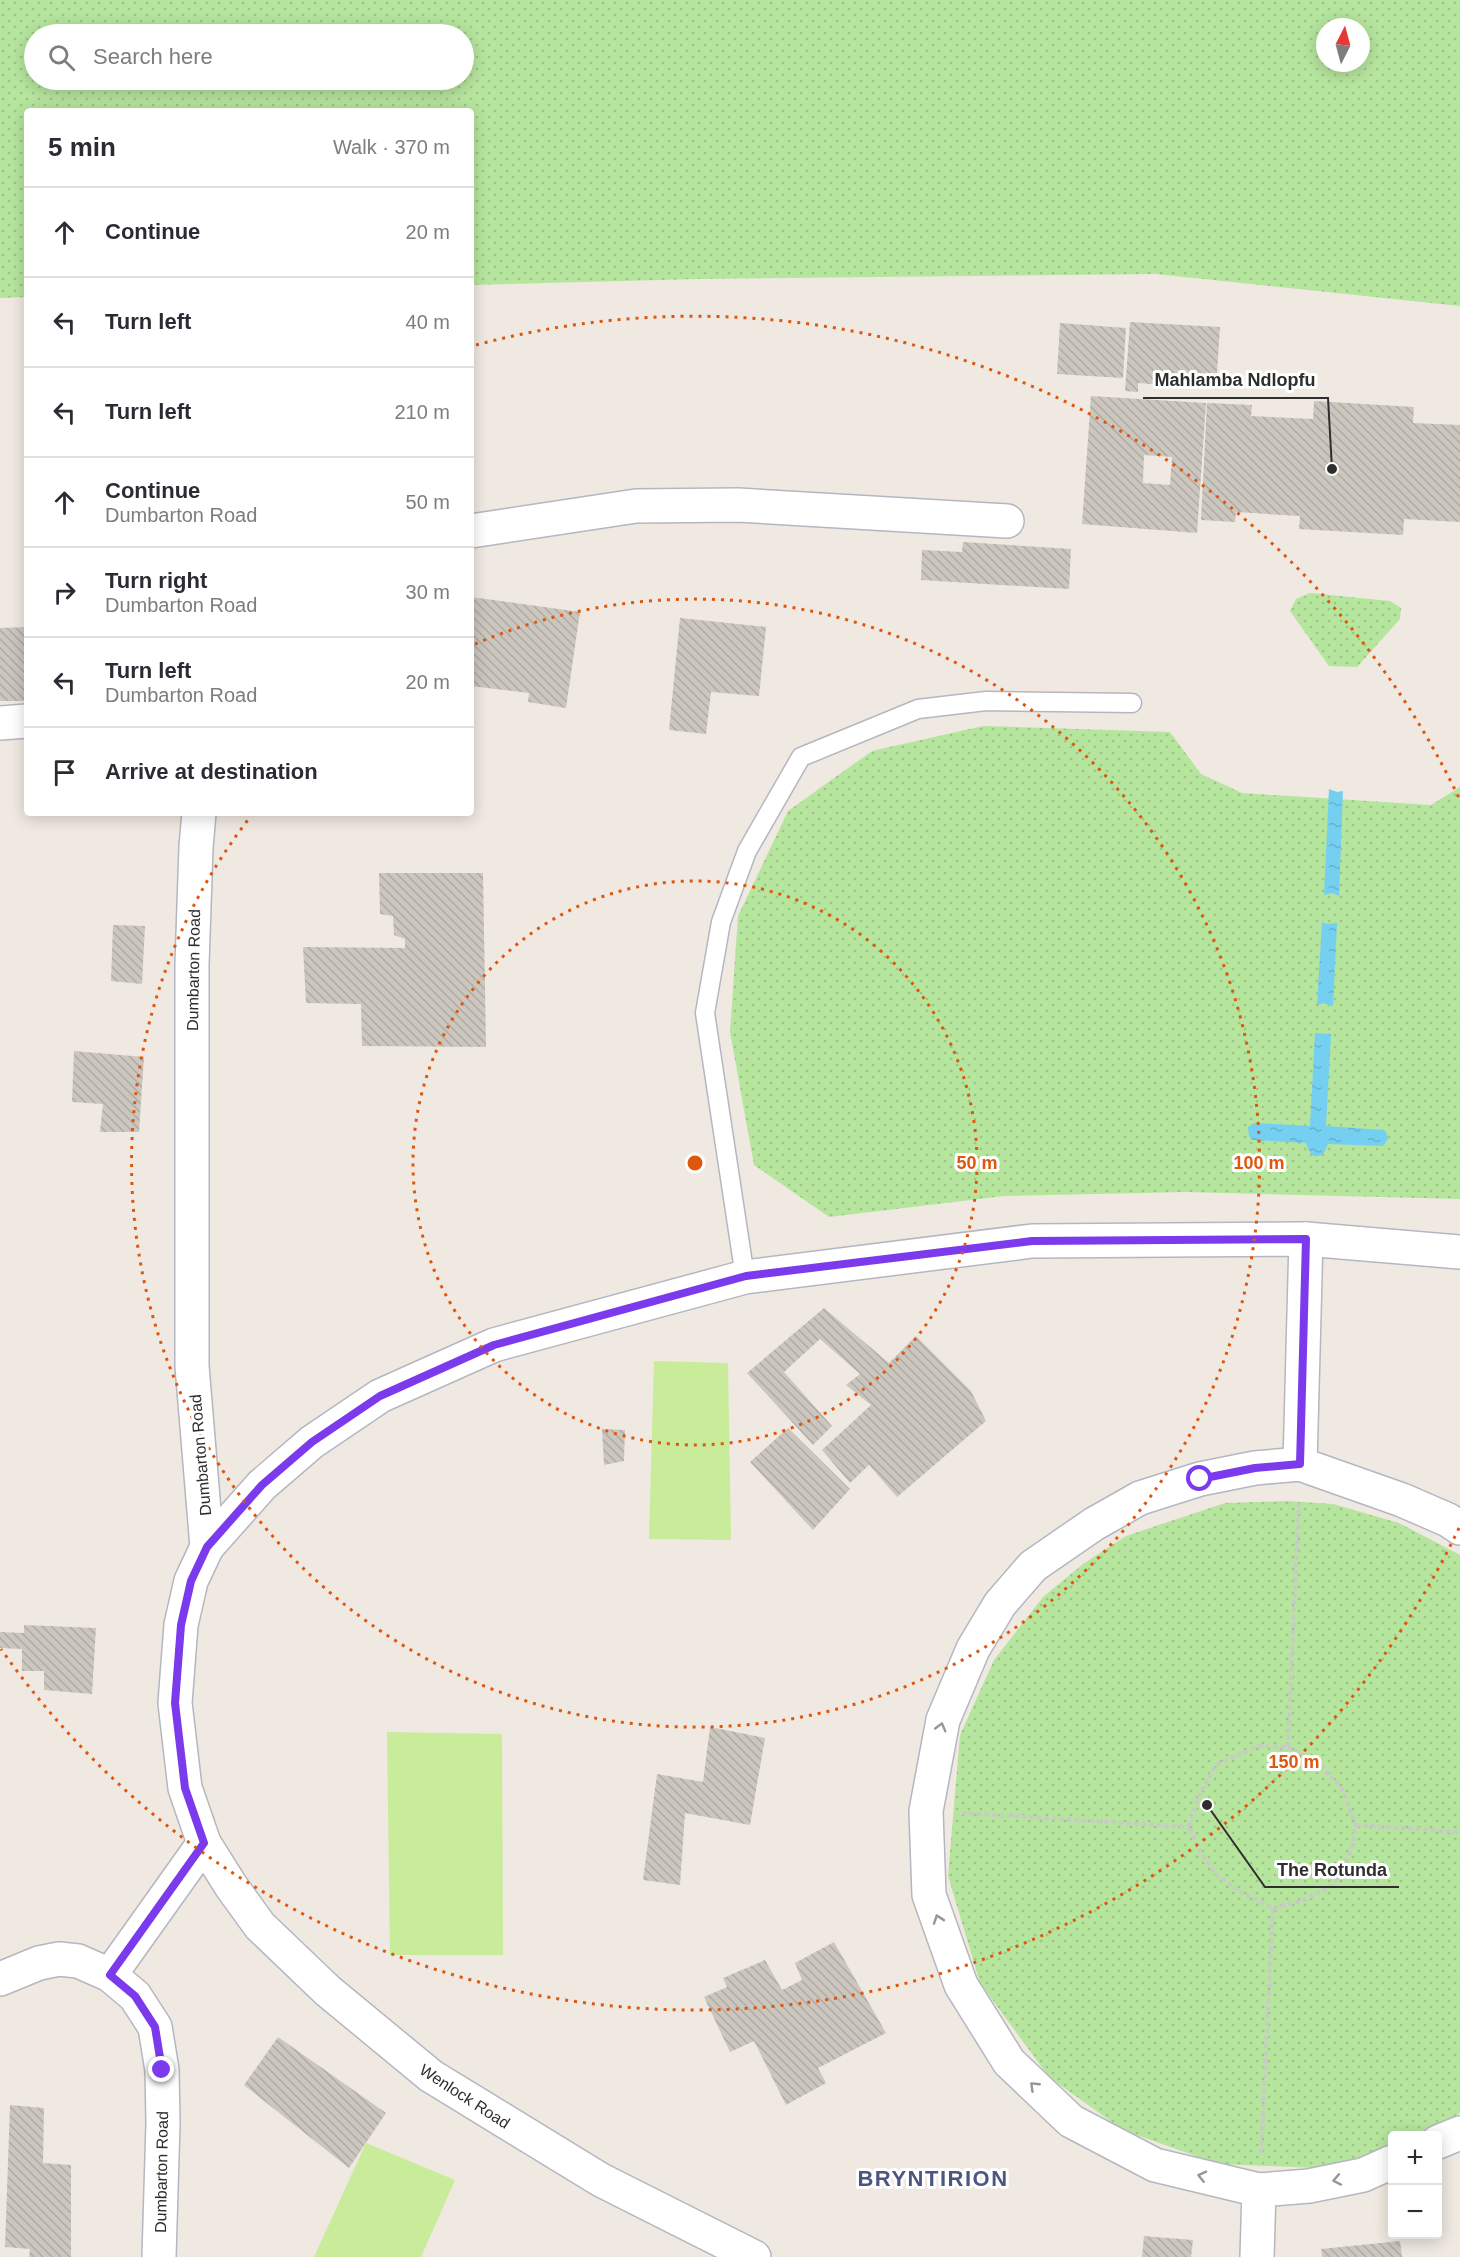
<!DOCTYPE html>
<meta charset="utf-8">
<style>
body{margin:0;font-family:Arial,sans-serif;background:#f2f2f3;color:#2b2b33}
.controls{position:absolute;right:18px;bottom:18px;display:grid;overflow:hidden;border-radius:6px;box-shadow:0 3px 15px #0003}
.controls button{width:54px;height:54px;display:grid;place-items:center;padding:0;border:0;border-bottom:2px solid #e1e1e2;background:#fff;color:#2b2b33;font:30px sans-serif}
.compass{position:absolute;left:1316px;top:18px;width:54px;height:54px;border-radius:50%;background:#fff;box-shadow:0 3px 15px #0003;rotate:6deg}
.stop{position:absolute;width:18px;height:18px;margin:-14px;border:4px solid #7c3aed;border-radius:50%;background:#fff}
.stop.end{background:#7c3aed;border-color:#fff;box-shadow:0 2px 6px #0008}
.list{margin:0;padding:0;list-style:none}
h2{display:flex;justify-content:space-between;align-items:center;height:78px;margin:0;padding:0 24px;font-size:26px}
h2 small{font-size:20px;font-weight:400;color:#7c7c81}
.list li{display:grid;grid-template-columns:39px 1fr auto;gap:18px;align-items:center;box-sizing:border-box;height:90px;padding:0 24px;border-top:2px solid #e1e1e2}
.list b{display:block;font-size:22px;white-space:nowrap}
.list p{margin:0;font-size:20px;white-space:nowrap;color:#7c7c81}
.list em{font-size:20px;font-style:normal;color:#7c7c81}
.icon{flex:none;width:33px;height:33px;fill:none;stroke:currentColor;stroke-width:2;stroke-linecap:round;stroke-linejoin:round}
.map{position:relative;flex:none;width:1460px;height:2257px;overflow:hidden}
.search{position:absolute;background:#fff;box-shadow:0 3px 15px #0003;left:24px;top:24px;width:450px;height:66px;display:flex;align-items:center;gap:15px;box-sizing:border-box;padding:0 21px;border-radius:33px;color:#7c7c81;font-size:22px}
.panel{position:absolute;background:#fff;box-shadow:0 3px 15px #0003;left:24px;top:108px;width:450px;height:708px;border-radius:6px}
.map>svg:first-child{display:block}
</style>
<div class="map">
<svg width="1460" height="2257" viewBox="0 0 1460 2257">
<defs>
<pattern id="grass-dots" width="8" height="8" patternUnits="userSpaceOnUse" patternTransform="scale(1.5)"><rect width="8" height="8" fill="#b6e59e"/><path d="M2 2h.1M6 6h.1" fill="none" stroke="#9dc588" stroke-width="1.8" stroke-linecap="round"/></pattern>
<pattern id="water-ripples" width="26" height="14" patternUnits="userSpaceOnUse" patternTransform="scale(1.5)"><rect width="26" height="14" fill="#75cff0"/><path d="M2 4q2-2 4 0t4 0M15 11q2-2 4 0t4 0" fill="none" stroke="#66b2ce"/></pattern>
<pattern id="building-back-hatch" width="6" height="6" patternUnits="userSpaceOnUse" patternTransform="scale(1.5)"><rect width="6" height="6" fill="#cbc7bf"/><path d="M-1 5l2 2M0 0l6 6M5-1l2 2" fill="none" stroke="#afaba4"/></pattern>
</defs>
<rect width="100%" height="100%" fill="#efe9e1"/>
<g fill="url(#grass-dots)" fill-rule="evenodd">
<path d="M 0,0 L 1460,0 L 1460,306 L 1156,274 L 697,279 L 471,285 L 471,111 L 27,111 L 27,297 L 0,298 ZM 1325,27 L 1361,27 L 1361,63 L 1325,63 ZM 464,34 L 464,80 L 34,80 L 34,34 Z"/>
<polygon points="1310,593 1390,601 1401,608 1400,619 1357,667 1329,666 1290,611 1296,599"/>
<polygon points="983,726 1170,732 1201,774 1242,793 1431,805 1460,787 1460,1199 1186,1192 1004,1196 829,1217 754,1165 730,1032 738,916 788,811 872,751"/>
<polygon points="1287,1501 1333,1504 1399,1523 1460,1555 1460,2113 1422,2135 1392,2136 1392,2150 1316,2168 1218,2164 1123,2130 1049,2077 980,1983 948,1876 960,1735 994,1660 1043,1597 1083,1564 1126,1536 1225,1503"/>
</g>
<g fill="#c9ec9a">
<polygon points="654,1361 728,1363 731,1540 649,1539"/>
<polygon points="387,1732 502,1734 503,1955 390,1955"/>
<polygon points="366,2143 455,2180 421,2257 314,2257"/>
</g>
<g fill="url(#water-ripples)">
<polygon points="1329,789 1337,792 1343,791 1339,896 1332,893 1324,895"/>
<polygon points="1322,922 1327,924 1337,923 1333,1006 1323,1003 1317,1005"/>
<path d="M 1315,1033 L 1331,1034 L 1326,1126 L 1383,1130 L 1386,1132 L 1388,1139 L 1383,1146 L 1328,1144 L 1324,1153 C 1314,1161 1309,1153 1306,1143 L 1252,1140 L 1249,1136 L 1248,1127 L 1254,1123 L 1310,1126 Z"/>
</g>
<g fill="url(#building-back-hatch)" fill-rule="evenodd">
<polygon points="1130,322 1220,327 1216,389 1138,383 1138,392 1125,391"/>
<polygon points="1060,323 1126,328 1123,378 1057,374"/>
<path d="M 1091,396 L 1206,403 L 1197,533 L 1082,524 ZM 1144,455 L 1172,457 L 1170,485 L 1143,483 Z"/>
<polygon points="1314,401 1414,407 1413,423 1460,425 1460,522 1404,519 1403,535 1299,529 1300,516 1236,512 1235,522 1201,520 1207,403 1252,405 1251,416 1313,419"/>
<polygon points="963,542 1071,549 1069,589 921,580 922,550 962,552"/>
<polygon points="471,597 580,612 566,708 528,702 529,693 471,686"/>
<polygon points="680,618 766,627 759,696 711,692 706,734 669,730"/>
<polygon points="27,627 27,701 0,701 0,628"/>
<polygon points="379,873 483,873 486,1047 362,1046 361,1004 306,1003 303,947 405,948 405,939 394,935 393,916 380,914"/>
<polygon points="113,925 145,926 142,984 111,981"/>
<polygon points="74,1051 144,1057 139,1132 100,1132 103,1104 72,1102"/>
<polygon points="824,1308 889,1363 916,1336 971,1391 986,1421 897,1497 869,1465 850,1483 822,1450 871,1405 846,1385 860,1374 820,1339 784,1372 832,1426 813,1445 747,1373"/>
<polygon points="788,1428 850,1489 813,1530 750,1462"/>
<polygon points="602,1429 625,1430 624,1461 604,1465"/>
<polygon points="24,1625 96,1628 92,1694 44,1690 44,1671 22,1671 22,1649 0,1648 0,1632 24,1633"/>
<polygon points="710,1727 765,1738 750,1825 685,1813 680,1885 643,1880 657,1774 703,1782"/>
<polygon points="834,1942 886,2033 818,2068 826,2083 786,2105 754,2041 730,2052 704,1997 727,1987 723,1978 765,1960 782,1990 802,1980 795,1963"/>
<polygon points="278,2037 386,2113 349,2168 244,2085"/>
<polygon points="10,2105 44,2108 43,2163 71,2165 71,2257 29,2257 30,2249 5,2247"/>
<polygon points="1144,2236 1193,2240 1191,2257 1142,2257"/>
<polygon points="1400,2241 1402,2257 1322,2257 1321,2249"/>
</g>
<g fill="none" stroke-linecap="round" stroke-linejoin="round">
<defs>
<polyline id="service" points="745,1277 705,1013 721,922 747,851 801,757 918,709 986,701 1132,703"/>
<g id="minor">
<polyline points="471,531 636,506 738,505 1007,521"/>
<polyline points="0,723 27,721"/>
<polyline points="1300,1464 1306,1239"/>
<polyline points="207,1547 262,1485 312,1442 380,1396 494,1345 745,1277 1032,1241 1306,1239 1460,1252"/>
<polyline points="204,1843 231,1886 260,1926 328,1991 431,2076 601,2180 754,2257"/>
<polyline points="110,1975 204,1843 185,1788 175,1703 181,1625 191,1581 207,1547 192,1366 192,964 196,847 199,813"/>
<polyline points="0,1979 39,1963 59,1959 78,1961 110,1975 135,1996 155,2027 162,2070 163,2123 159,2257"/>
<polyline points="1438,2142 1460,2133"/>
<polyline points="1392,2162 1363,2175 1309,2186 1259,2190 1155,2165 1071,2121 1009,2062 961,1985 929,1895 926,1811 943,1720 973,1649 1000,1604 1033,1566 1094,1524 1140,1498 1200,1479 1255,1468 1300,1464 1402,1500 1448,1520 1460,1528"/>
<polyline points="1257,2257 1259,2190"/>
</g>
</defs>
<use href="#service" stroke="#b4b7c1" stroke-width="21"/>
<use href="#minor" stroke="#b4b7c1" stroke-width="36"/>
<g stroke="#c9c9c9" stroke-width="4" stroke-dasharray="4.5 3" stroke-linecap="butt">
<polygon points="1258,1746 1288,1747 1318,1764 1341,1787 1356,1825 1351,1851 1333,1885 1304,1900 1273,1908 1244,1894 1216,1875 1198,1848 1189,1827 1199,1795 1216,1765"/>
<polyline points="1288,1747 1299,1500"/>
<polyline points="962,1813 1189,1827"/>
<polyline points="1356,1825 1460,1832"/>
<polyline points="1261,2153 1273,1908"/>
</g>
<use href="#service" stroke="#fff" stroke-width="18"/>
<use href="#minor" stroke="#fff" stroke-width="33"/>
</g>
<defs><path id="oneway-chevron" d="M-2-3.5L2.5 0L-2 3.5" fill="none" stroke-width="1.6" stroke-linecap="round" stroke-linejoin="round" transform="scale(1.5)"/></defs>
<g stroke="#969696">
<use href="#oneway-chevron" transform="translate(941 1727) rotate(-75)"/>
<use href="#oneway-chevron" transform="translate(938 1919) rotate(-109)"/>
<use href="#oneway-chevron" transform="translate(1034 2086) rotate(-136)"/>
<use href="#oneway-chevron" transform="translate(1202 2176) rotate(-167)"/>
<use href="#oneway-chevron" transform="translate(1337 2180) rotate(169)"/>
</g>
<g fill="none" stroke-linecap="round" stroke-linejoin="round">
<polyline stroke="#7c3aed" stroke-width="8" points="162,2070 155,2027 135,1996 110,1975 204,1843 185,1788 175,1703 181,1625 191,1581 207,1547 262,1485 312,1442 380,1396 494,1345 746,1276 1032,1241 1306,1239 1300,1464 1255,1468 1200,1479"/>
</g>
<g fill="none" stroke="#df570e" stroke-width="3" stroke-dasharray="3 6">
<circle cx="695" cy="1163" r="282"/>
<path d="M475 644A564 564 0 1 1 251 816"/>
<path d="M1459 1528A847 847 0 0 1 1 1649M476 345A847 847 0 0 1 1459 798"/>
</g>
<g text-anchor="middle" stroke-width="6" stroke-linejoin="round" paint-order="stroke">
<g font-size="16" fill="#2e2e2e" stroke="#fff">
<text transform="translate(193 970) rotate(-89)" y="6">Dumbarton Road</text>
<text transform="translate(200 1455) rotate(-95)" y="6">Dumbarton Road</text>
<text transform="translate(465 2096) rotate(33)" y="6">Wenlock Road</text>
<text transform="translate(161 2172) rotate(-89)" y="6">Dumbarton Road</text>
</g>
<g font-size="22" font-weight="bold" letter-spacing="1.5" fill="#4d5680" stroke="#fff">
<text x="933" y="2186">BRYNTIRION</text>
</g>
</g>
<circle cx="695" cy="1163" r="9" fill="#df570e" stroke="#fff" stroke-width="3"/>
<g font-size="18" text-anchor="middle" font-weight="bold" fill="#df570e" stroke="#fff" stroke-width="6" stroke-linejoin="round" paint-order="stroke">
<text x="977" y="1169">50 m</text>
<text x="1259" y="1169">100 m</text>
<text x="1294" y="1768">150 m</text>
</g>
<path fill="none" stroke="#2e2e2e" stroke-width="2" d="M1332 469L1328 398H1143M1207 1805L1265 1887H1399"/>
<g fill="#2e2e2e" stroke="#fff" stroke-width="2">
<circle cx="1332" cy="469" r="6"/>
<circle cx="1207" cy="1805" r="6"/>
</g>
<g font-size="18" text-anchor="middle" font-weight="bold" fill="#2e2e2e" stroke="#fff" stroke-width="6" stroke-linejoin="round" paint-order="stroke">
<text x="1235" y="386">Mahlamba Ndlopfu</text>
<text x="1332" y="1876">The Rotunda</text>
</g>
</svg>
<div class="controls">
<button>+</button>
<button>−</button>
</div>
<svg class="compass" viewBox="-18 -18 36 36"><path d="M0-13l5 13h-10z" fill="#e53935"/><path d="M0 13l5-13h-10z" fill="#7c7c81"/></svg>
<div class="stop" style="left:1200px;top:1479px"></div>
<div class="stop end" style="left:162px;top:2070px"></div>
<div class="search"><svg class="icon" aria-label="search" viewBox="0 0 24 24"><circle cx="10" cy="10" r="6"/><path d="M15 15l6 6"/></svg>Search here</div>
<section class="panel">
<h2>5 min<small>Walk · 370 m</small></h2>
<ul class="list">
<li><svg class="icon" aria-label="ahead" viewBox="0 0 24 24"><path d="M12 20V5M6 11l6-6 6 6"/></svg><div><b>Continue</b></div><em>20 m</em></li>
<li><svg class="icon" aria-label="left" viewBox="0 0 24 24"><path d="M17 20v-9H6M10 6l-5 5 5 5"/></svg><div><b>Turn left</b></div><em>40 m</em></li>
<li><svg class="icon" aria-label="left" viewBox="0 0 24 24"><path d="M17 20v-9H6M10 6l-5 5 5 5"/></svg><div><b>Turn left</b></div><em>210 m</em></li>
<li><svg class="icon" aria-label="ahead" viewBox="0 0 24 24"><path d="M12 20V5M6 11l6-6 6 6"/></svg><div><b>Continue</b><p>Dumbarton Road</p></div><em>50 m</em></li>
<li><svg class="icon" aria-label="right" viewBox="0 0 24 24"><path d="M7 20v-9h11M14 6l5 5-5 5"/></svg><div><b>Turn right</b><p>Dumbarton Road</p></div><em>30 m</em></li>
<li><svg class="icon" aria-label="left" viewBox="0 0 24 24"><path d="M17 20v-9H6M10 6l-5 5 5 5"/></svg><div><b>Turn left</b><p>Dumbarton Road</p></div><em>20 m</em></li>
<li><svg class="icon" aria-label="arrive" viewBox="0 0 24 24"><path d="M6 21V4h12l-3 4 3 4H6"/></svg><div><b>Arrive at destination</b></div></li>
</ul>
</section>
</div>
